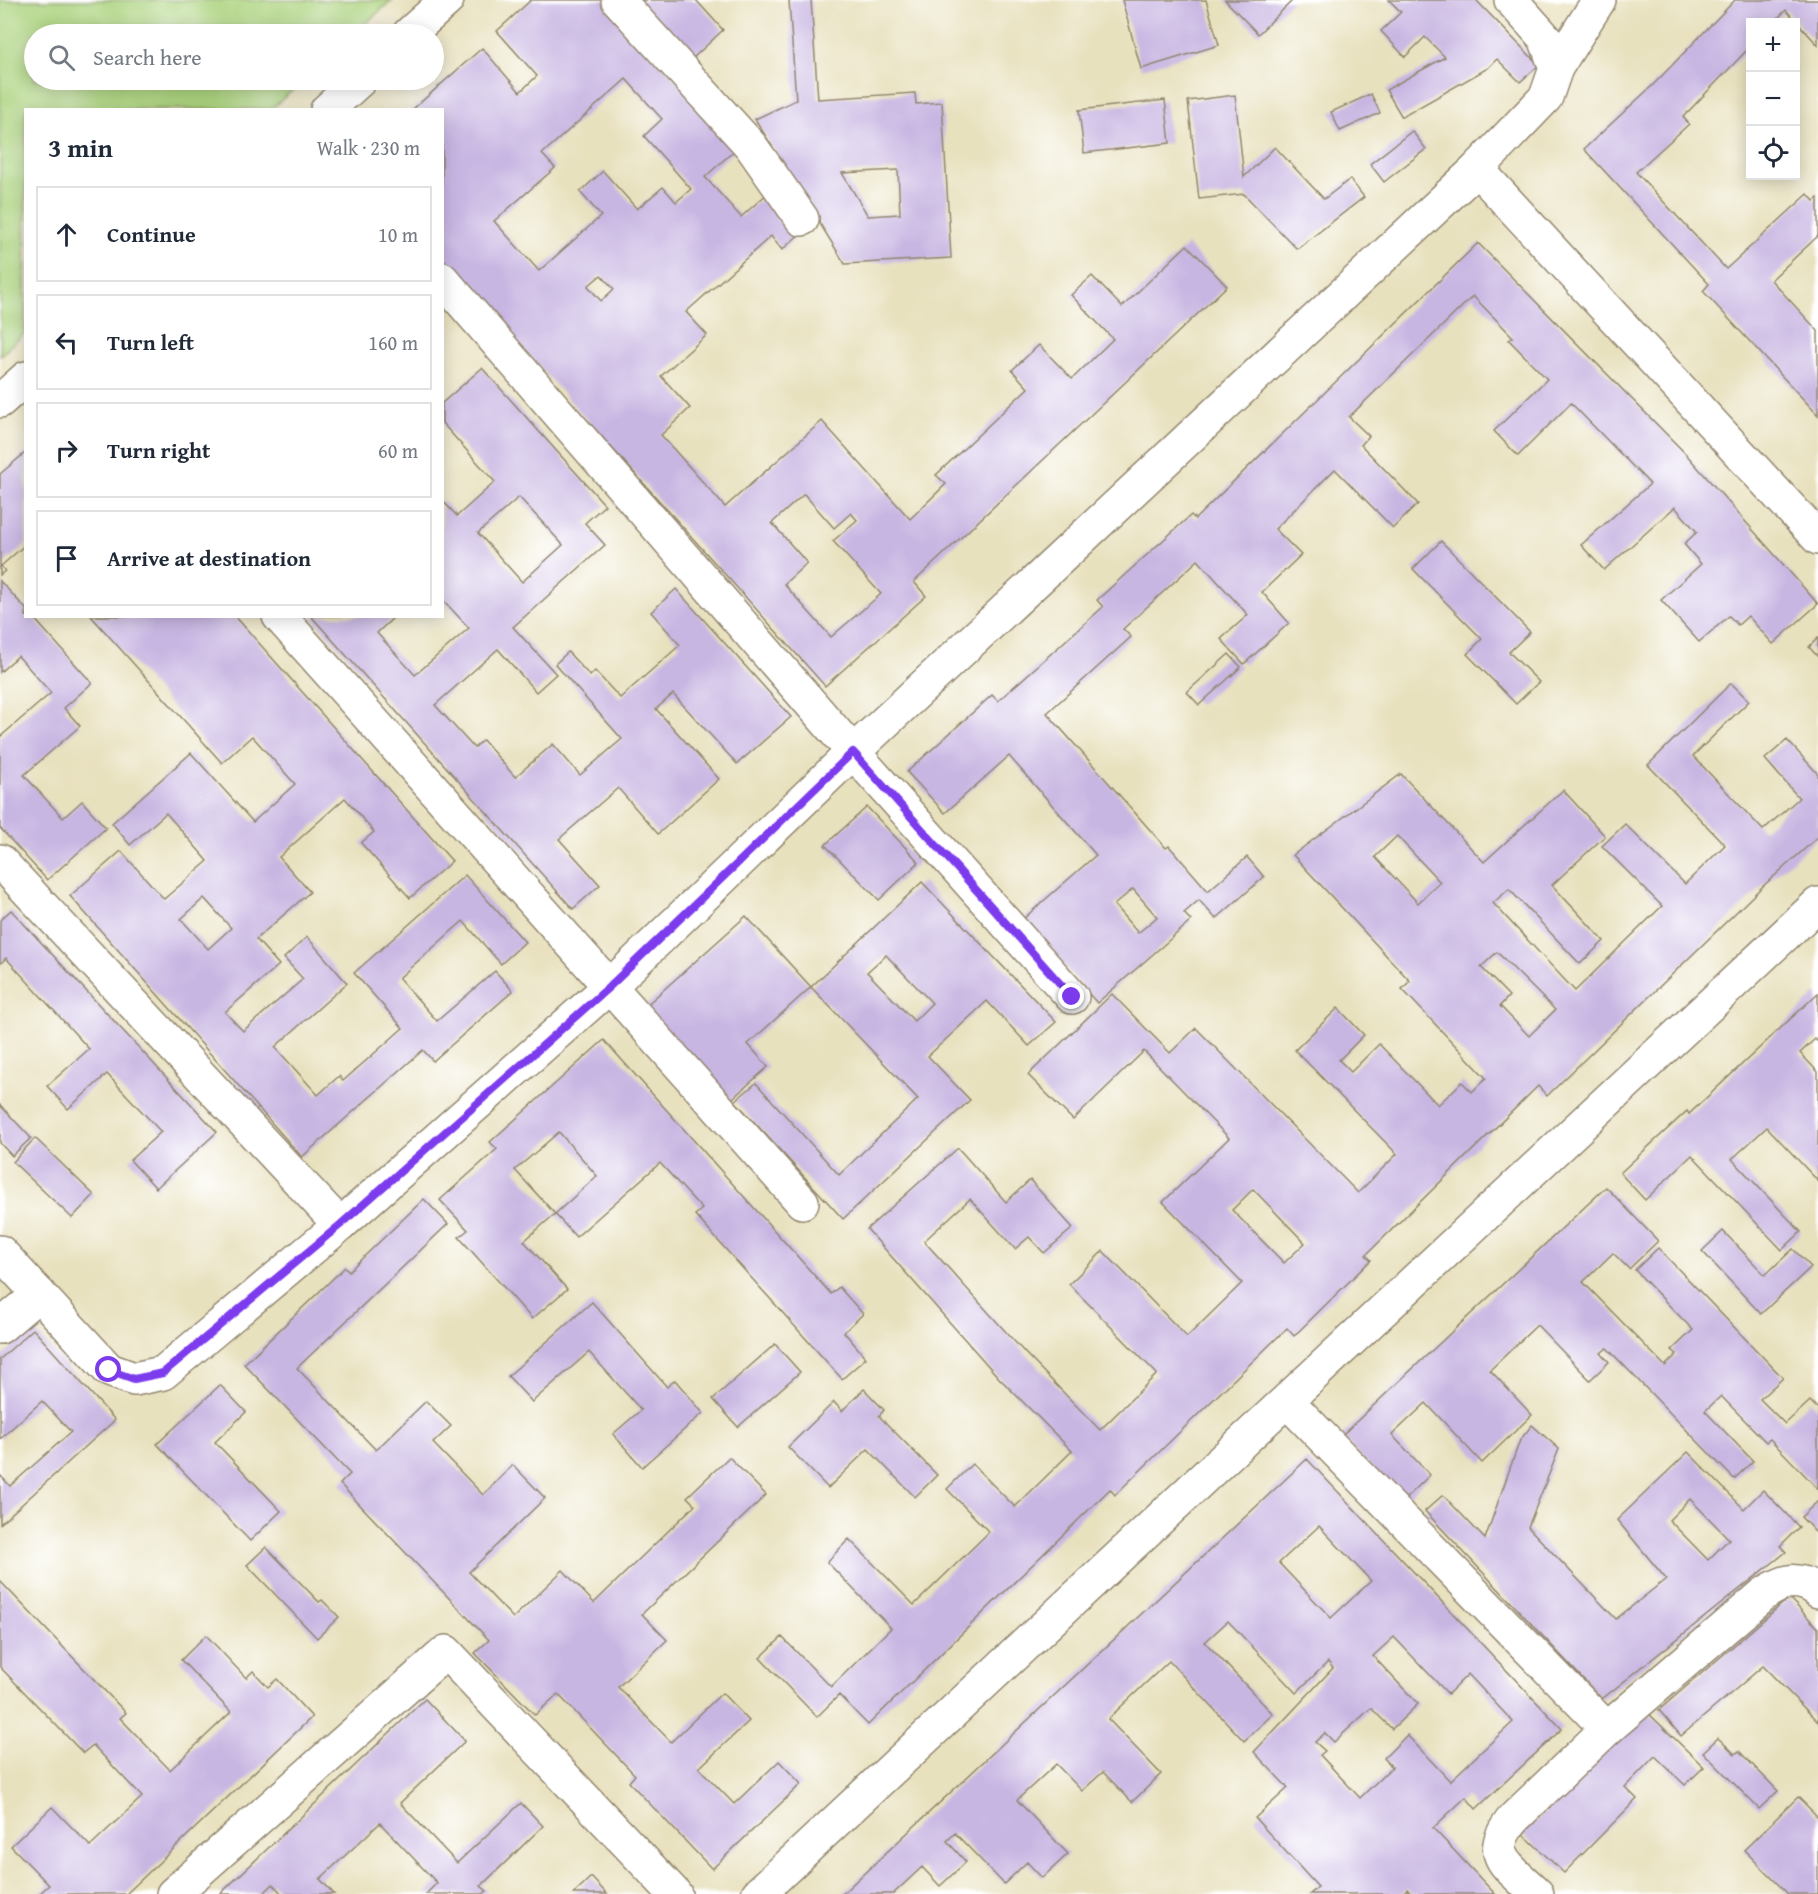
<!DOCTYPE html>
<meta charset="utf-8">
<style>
body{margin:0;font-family:"Gentium Book Plus",serif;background:#f2f2f3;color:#1f2937}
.controls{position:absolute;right:18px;top:18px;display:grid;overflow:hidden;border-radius:0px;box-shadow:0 3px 15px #0003}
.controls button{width:54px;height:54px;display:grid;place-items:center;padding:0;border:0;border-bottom:2px solid #e0e1e3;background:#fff;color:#1f2937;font:30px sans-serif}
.stop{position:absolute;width:18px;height:18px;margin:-14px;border:4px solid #7c3aed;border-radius:50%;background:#fff}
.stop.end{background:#7c3aed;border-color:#fff;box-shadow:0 2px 6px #0008}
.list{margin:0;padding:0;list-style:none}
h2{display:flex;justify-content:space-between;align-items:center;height:78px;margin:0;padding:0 24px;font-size:26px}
h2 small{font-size:20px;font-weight:400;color:#747a83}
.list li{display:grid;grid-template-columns:39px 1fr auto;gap:18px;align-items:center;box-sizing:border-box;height:96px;margin:0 12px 12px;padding:0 12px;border:2px solid #e0e1e3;border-radius:0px}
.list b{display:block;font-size:22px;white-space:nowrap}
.list em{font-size:20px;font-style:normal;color:#747a83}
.icon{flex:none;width:33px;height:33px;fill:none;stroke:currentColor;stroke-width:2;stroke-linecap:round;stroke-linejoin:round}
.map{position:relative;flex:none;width:1818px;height:1894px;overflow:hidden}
.search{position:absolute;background:#fff;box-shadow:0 3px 15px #0003;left:24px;top:24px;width:420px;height:66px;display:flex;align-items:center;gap:15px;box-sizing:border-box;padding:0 21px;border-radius:33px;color:#747a83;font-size:22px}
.panel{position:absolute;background:#fff;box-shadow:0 3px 15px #0003;left:24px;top:108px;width:420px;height:510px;border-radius:0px}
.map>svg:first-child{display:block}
</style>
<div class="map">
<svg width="1818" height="1894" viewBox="0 0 1818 1894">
<rect width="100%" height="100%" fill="#fff"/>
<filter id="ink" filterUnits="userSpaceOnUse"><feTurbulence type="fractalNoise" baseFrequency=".0167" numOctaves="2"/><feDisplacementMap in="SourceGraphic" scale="12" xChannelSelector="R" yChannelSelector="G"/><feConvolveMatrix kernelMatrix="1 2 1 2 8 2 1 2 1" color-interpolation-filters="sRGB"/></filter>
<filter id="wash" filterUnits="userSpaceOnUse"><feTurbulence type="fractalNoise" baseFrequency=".008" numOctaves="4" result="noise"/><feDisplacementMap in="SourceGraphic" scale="24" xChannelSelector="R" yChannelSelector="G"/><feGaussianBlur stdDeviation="1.35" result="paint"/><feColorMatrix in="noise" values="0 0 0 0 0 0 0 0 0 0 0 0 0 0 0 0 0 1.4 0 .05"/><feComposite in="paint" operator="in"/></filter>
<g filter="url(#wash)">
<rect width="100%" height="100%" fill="#e8e1be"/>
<polygon fill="#acd37e" stroke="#747e4e" stroke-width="1.5" points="0,0 392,0 354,34 34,34 34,80 304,80 271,109 26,110 25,333 0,356"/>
<g id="blocks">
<g fill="#c8b6e2" fill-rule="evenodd">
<path d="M 531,0 L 605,0 L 737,148 L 705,177 L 741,217 L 769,192 L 803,231 L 782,250 L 771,236 L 686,312 L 707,335 L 661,376 L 690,408 L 661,435 L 725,507 L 822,421 L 910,519 L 946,484 L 936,475 L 1028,388 L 1012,370 L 1039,345 L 1072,379 L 1113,339 L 1071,295 L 1092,276 L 1122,307 L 1187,245 L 1227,286 L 914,582 L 926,596 L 825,686 L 442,258 L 442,110 L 412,110 L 482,48 L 520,92 L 537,76 L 497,31 ZM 626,79 L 662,119 L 644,136 L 691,189 L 676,202 L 663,187 L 637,209 L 603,171 L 580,192 L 601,216 L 539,271 L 494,221 L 555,168 L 542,154 ZM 601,275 L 614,289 L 601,301 L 588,286 ZM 804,494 L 834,528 L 851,513 L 857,520 L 833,541 L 881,594 L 831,637 L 784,584 L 807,563 L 772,523 Z"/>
<polygon points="639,0 696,0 723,30 693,58"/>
<path d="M 789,0 L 811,0 L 818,99 L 915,93 L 916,104 L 942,102 L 951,258 L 845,264 L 755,119 L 796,100 ZM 898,170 L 900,214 L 868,216 L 842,173 Z"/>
<polygon points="1122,0 1206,0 1219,45 1141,69"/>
<polygon points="1225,0 1293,0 1258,34"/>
<polygon points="1389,0 1476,0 1539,65 1520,82 1497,59 1488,68 1402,117 1386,90 1445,57 1425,37 1405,57 1381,31 1401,12"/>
<polygon points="1735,0 1818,0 1818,45 1786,10 1774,22 1750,22 1750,47 1683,117 1689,124 1636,172 1726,269 1808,194 1814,201 1818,198 1818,236 1771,280 1818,331 1818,415 1703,291 1709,284 1584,149 1653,85"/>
<polygon points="1371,94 1380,113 1340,131 1331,112"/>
<polygon points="1235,95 1244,177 1275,147 1324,199 1350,179 1364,197 1297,249 1244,194 1199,199 1188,101"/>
<polygon points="1165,100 1170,143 1084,153 1079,110"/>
<polygon points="1412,131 1426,149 1384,182 1370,164"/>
<path d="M 1478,243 L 1685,453 L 1818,604 L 1773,644 L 1748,616 L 1738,625 L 1729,616 L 1699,642 L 1661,600 L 1701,564 L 1684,544 L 1697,532 L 1675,507 L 1604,570 L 1581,545 L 1650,484 L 1571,403 L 1518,456 L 1494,431 L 1547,379 L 1509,340 L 1513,337 L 1473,296 L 1349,417 L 1369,436 L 1361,445 L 1418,504 L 1393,528 L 1335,469 L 1275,529 L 1301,555 L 1262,592 L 1289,623 L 1244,664 L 1221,639 L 1248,615 L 1198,560 L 1123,629 L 1131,637 L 1047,713 L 1166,848 L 1169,846 L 1208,891 L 1247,857 L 1264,877 L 1216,919 L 1199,900 L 1184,913 L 1191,921 L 1097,1003 L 1023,919 L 1096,855 L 1009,756 L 945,813 L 907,772 L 992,695 L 998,701 L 1103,607 L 1097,600 L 1191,515 L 1195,519 ZM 1133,889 L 1157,917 L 1138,933 L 1114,905 Z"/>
<path d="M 482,368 L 605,505 L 585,523 L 605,545 L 513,627 L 556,674 L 536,692 L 498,649 L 435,705 L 474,748 L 483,740 L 515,777 L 553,744 L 580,775 L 622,739 L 555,664 L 568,652 L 590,676 L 595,671 L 620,698 L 680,645 L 651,612 L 676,589 L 791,717 L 737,764 L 673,694 L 656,709 L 719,779 L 658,834 L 618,788 L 559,839 L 600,885 L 573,909 L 311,616 L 395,616 L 377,633 L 415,675 L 469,628 L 442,599 L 442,500 L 457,516 L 495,482 L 442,423 L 442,403 ZM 519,497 L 563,545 L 522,582 L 478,533 Z"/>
<polygon points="26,452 26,544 1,566 5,571 0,575 0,474"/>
<polygon points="1441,541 1530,632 1509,652 1539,682 1516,704 1467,654 1482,639 1413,569"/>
<polygon points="0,581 26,609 26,616 32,616 92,683 64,708 80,726 24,775 63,818 82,801 106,828 47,880 0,828 0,737 51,693 18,656 0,672"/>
<path d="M 91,616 L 235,616 L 452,861 L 410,898 L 361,843 L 374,832 L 345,798 L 279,857 L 310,892 L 256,939 L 279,965 L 225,1012 L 243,1031 L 303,979 L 284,958 L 307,937 L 347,983 L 275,1047 L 318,1095 L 339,1076 L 343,1081 L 403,1028 L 354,973 L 465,875 L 525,942 L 501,964 L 463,921 L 399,978 L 437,1021 L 495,971 L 513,991 L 433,1061 L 423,1050 L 302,1157 L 70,896 L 121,851 L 164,899 L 208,861 L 166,813 L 130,845 L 112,823 L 191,753 L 253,822 L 295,784 L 252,736 L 222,763 ZM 204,898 L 231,928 L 208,949 L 181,919 Z"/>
<polygon points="1818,638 1818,657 1809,647"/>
<polygon points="1229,654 1241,667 1199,705 1187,692"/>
<path d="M 1731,683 L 1749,701 L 1693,756 L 1763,830 L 1799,798 L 1765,759 L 1787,740 L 1818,774 L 1818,837 L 1762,887 L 1547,1096 L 1538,1086 L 1366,1255 L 1371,1260 L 1294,1336 L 1287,1328 L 1115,1495 L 1110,1489 L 868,1725 L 839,1695 L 817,1717 L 760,1658 L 782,1637 L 831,1687 L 891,1628 L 827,1562 L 849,1539 L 914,1605 L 989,1532 L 947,1489 L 972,1464 L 1015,1507 L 1072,1451 L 999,1378 L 867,1229 L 958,1148 L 1006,1202 L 1030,1180 L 1073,1228 L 1044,1253 L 1029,1237 L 1015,1249 L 970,1199 L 924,1241 L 1025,1353 L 1100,1430 L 1157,1374 L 1069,1284 L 1103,1251 L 1187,1337 L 1242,1283 L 1163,1202 L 1229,1138 L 1144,1051 L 1073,1120 L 1028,1075 L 1112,994 L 1170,1053 L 1196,1028 L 1358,1193 L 1397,1154 L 1295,1050 L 1338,1008 L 1364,1035 L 1339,1060 L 1351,1072 L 1379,1044 L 1438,1105 L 1462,1082 L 1472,1092 L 1486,1078 L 1402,989 L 1410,981 L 1293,855 L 1401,774 L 1484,862 L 1563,790 L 1605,836 L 1552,885 L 1604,941 L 1580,964 L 1509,889 L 1493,903 L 1575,991 L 1662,906 L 1602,846 L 1625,824 L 1685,884 L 1725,845 L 1648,765 ZM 1397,836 L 1440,882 L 1418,903 L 1375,857 ZM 1497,952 L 1555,1010 L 1529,1036 L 1500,1006 L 1509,996 L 1481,967 ZM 1253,1189 L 1305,1243 L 1284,1263 L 1232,1210 Z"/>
<polygon points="867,807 919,862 879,900 825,845"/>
<path d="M 922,882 L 1056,1022 L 1029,1046 L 987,1001 L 928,1056 L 970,1100 L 843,1219 L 735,1101 L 756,1083 L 839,1175 L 918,1099 L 811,987 ZM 886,955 L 932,1003 L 914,1021 L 867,972 Z"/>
<polygon points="11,910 217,1132 156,1188 130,1160 161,1132 107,1074 68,1109 47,1086 89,1049 6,958 0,964 0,920"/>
<polygon points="746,916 811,987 748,1044 768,1067 726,1104 641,1010"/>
<polygon points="1818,993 1818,1042 1815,1039 1800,1053 1818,1072 1818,1181 1767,1127 1732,1159 1801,1232 1782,1250 1692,1155 1645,1200 1620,1173 1687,1111 1689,1114"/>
<polygon points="604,1040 831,1294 839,1287 863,1314 844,1332 866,1358 842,1379 695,1215 702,1209 660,1163 576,1237 555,1214 597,1176 559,1132 515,1170 555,1214 524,1241 567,1289 532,1319 459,1237 468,1230 440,1200 497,1149 490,1142"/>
<polygon points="0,1105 31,1138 12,1156 0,1143"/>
<polygon points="35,1138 94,1195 72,1218 13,1162"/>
<polygon points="1606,1187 1658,1241 1629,1269 1613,1253 1583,1282 1665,1366 1677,1354 1672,1350 1693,1330 1635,1270 1658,1248 1783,1378 1760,1399 1785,1424 1810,1401 1818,1409 1818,1489 1770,1439 1766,1442 1721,1396 1705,1411 1753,1461 1734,1479 1607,1348 1601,1353 1609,1362 1590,1380 1537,1325 1490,1370 1532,1415 1482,1463 1426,1403 1392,1435 1430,1475 1403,1501 1341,1436"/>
<polygon points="424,1199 448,1224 297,1368 376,1450 426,1401 451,1426 433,1443 483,1495 513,1465 545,1498 469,1572 513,1618 563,1570 594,1603 695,1505 687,1497 729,1457 766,1495 642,1614 667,1640 618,1687 671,1742 722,1693 749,1721 699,1768 734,1804 779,1761 801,1784 712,1869 629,1782 635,1775 558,1694 535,1715 475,1653 489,1640 340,1484 350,1474 244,1364 345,1267 349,1271"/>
<polygon points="1723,1231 1765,1275 1793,1249 1811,1267 1761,1314 1702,1251"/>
<polygon points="592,1302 667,1387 675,1380 703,1413 642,1467 613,1434 641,1410 589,1352 532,1402 508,1376"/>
<polygon points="33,1329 115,1420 0,1524 0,1475 10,1486 71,1432 42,1401 0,1439 0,1359"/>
<polygon points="775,1344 800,1372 738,1427 713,1399"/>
<polygon points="220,1385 246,1412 215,1442 281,1511 250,1541 157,1444"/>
<polygon points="864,1389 884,1410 879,1416 937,1475 915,1497 868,1449 828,1488 788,1447 834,1402 842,1411"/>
<path d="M 1532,1425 L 1559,1449 L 1528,1527 L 1616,1619 L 1666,1579 L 1617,1520 L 1688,1452 L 1744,1509 L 1763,1490 L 1799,1527 L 1780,1546 L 1786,1552 L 1602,1699 L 1425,1511 L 1443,1495 L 1485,1539 L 1520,1440 ZM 1690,1499 L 1729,1539 L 1708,1560 L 1669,1520 Z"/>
<path d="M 1307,1459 L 1562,1729 L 1476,1809 L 1466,1797 L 1433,1828 L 1495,1894 L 1412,1894 L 1407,1889 L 1402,1894 L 1310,1894 L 1318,1887 L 1255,1818 L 1288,1788 L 1254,1752 L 1333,1668 L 1328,1662 L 1296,1693 L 1228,1621 L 1205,1642 L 1273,1714 L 1244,1741 L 1169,1661 L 1108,1719 L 1161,1774 L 1132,1802 L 1103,1772 L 1082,1791 L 1056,1764 L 1017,1800 L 1068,1854 L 1042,1878 L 1027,1862 L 1004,1884 L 955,1833 L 947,1841 L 966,1862 L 940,1886 L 922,1867 L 893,1894 L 842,1894 ZM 1319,1526 L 1371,1581 L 1331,1618 L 1279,1563 ZM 1394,1637 L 1448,1694 L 1468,1674 L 1513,1722 L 1450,1781 L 1407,1735 L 1384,1758 L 1392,1767 L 1360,1798 L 1320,1755 L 1325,1751 L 1315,1742 L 1325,1733 L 1334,1742 L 1371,1708 L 1392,1729 L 1418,1704 L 1373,1656 Z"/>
<polygon points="1818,1501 1818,1535 1801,1517"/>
<polygon points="266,1547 319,1602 322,1600 339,1617 317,1638 247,1565"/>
<polygon points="0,1581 126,1713 120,1718 170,1770 231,1712 181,1660 206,1635 246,1678 253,1671 268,1687 277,1679 312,1717 126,1894 39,1894 49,1885 11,1846 52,1807 90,1846 142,1797 93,1745 83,1753 0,1667"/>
<polygon points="1789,1598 1818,1628 1818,1722 1763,1666 1681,1736 1659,1710"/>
<polygon points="425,1699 465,1741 400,1803 457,1863 521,1803 543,1826 481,1886 487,1891 483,1894 426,1894 437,1883 380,1823 320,1879 334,1894 282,1894 273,1884 263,1894 220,1894"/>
<polygon points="1645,1710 1704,1767 1685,1785 1655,1756 1625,1787 1637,1799 1564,1873 1523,1834"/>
<polygon points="1718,1738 1735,1754 1739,1751 1778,1791 1759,1809 1703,1752"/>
<polygon points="1798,1797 1818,1817 1818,1894 1788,1894 1744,1850"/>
<polygon points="591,1877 607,1894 573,1894"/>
</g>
</g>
</g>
<g filter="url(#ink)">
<use href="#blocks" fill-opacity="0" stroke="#92866e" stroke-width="1.5"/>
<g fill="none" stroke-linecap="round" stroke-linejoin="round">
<defs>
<g id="minor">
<polyline points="618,0 751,146 802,219"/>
<polyline points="409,34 447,0"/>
<polyline points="1556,68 1599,0"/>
<polyline points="327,110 360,80"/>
<polyline points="1477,169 1546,97 1556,68 1545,38 1511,0"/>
<polyline points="442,279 853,752 1072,997"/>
<polyline points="0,401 26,378"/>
<polyline points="279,616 802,1202"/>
<polyline points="0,861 340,1225"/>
<polyline points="0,1252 109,1370 134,1379 163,1373 340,1225 609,987 853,752 1477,169 1818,538"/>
<polyline points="0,1327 39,1294"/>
<polyline points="1287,1401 1607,1729"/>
<polyline points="173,1894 446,1652 675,1894"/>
<polyline points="758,1894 1818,904"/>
<path d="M 1537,1894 C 1509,1866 1482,1856 1514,1818 L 1607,1729 L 1764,1594 C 1785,1580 1797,1576 1818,1591"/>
</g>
</defs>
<use href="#minor" stroke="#92866e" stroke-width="36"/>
<use href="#minor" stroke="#fff" stroke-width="33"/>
</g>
</g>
<g fill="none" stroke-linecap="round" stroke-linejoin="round" filter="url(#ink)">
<polyline stroke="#7c3aed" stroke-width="8" points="109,1370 134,1379 163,1373 340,1225 609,987 853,752 1072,997"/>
</g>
</svg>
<div class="controls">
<button>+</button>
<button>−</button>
<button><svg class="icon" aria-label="locate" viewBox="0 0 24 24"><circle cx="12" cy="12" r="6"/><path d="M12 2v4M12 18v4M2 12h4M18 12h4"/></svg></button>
</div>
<div class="stop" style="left:109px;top:1370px"></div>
<div class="stop end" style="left:1072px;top:997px"></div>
<div class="search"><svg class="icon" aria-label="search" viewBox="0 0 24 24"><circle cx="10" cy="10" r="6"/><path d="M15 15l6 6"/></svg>Search here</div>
<section class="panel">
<h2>3 min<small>Walk · 230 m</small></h2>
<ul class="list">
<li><svg class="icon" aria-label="ahead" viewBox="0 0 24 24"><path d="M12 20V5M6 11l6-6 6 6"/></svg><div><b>Continue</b></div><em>10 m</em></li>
<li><svg class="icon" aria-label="left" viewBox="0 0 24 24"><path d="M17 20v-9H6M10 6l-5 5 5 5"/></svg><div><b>Turn left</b></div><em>160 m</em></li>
<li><svg class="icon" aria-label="right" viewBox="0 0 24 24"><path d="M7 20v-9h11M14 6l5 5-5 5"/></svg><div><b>Turn right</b></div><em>60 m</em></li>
<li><svg class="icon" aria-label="arrive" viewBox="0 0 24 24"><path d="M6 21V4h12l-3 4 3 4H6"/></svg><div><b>Arrive at destination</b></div></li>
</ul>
</section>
</div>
